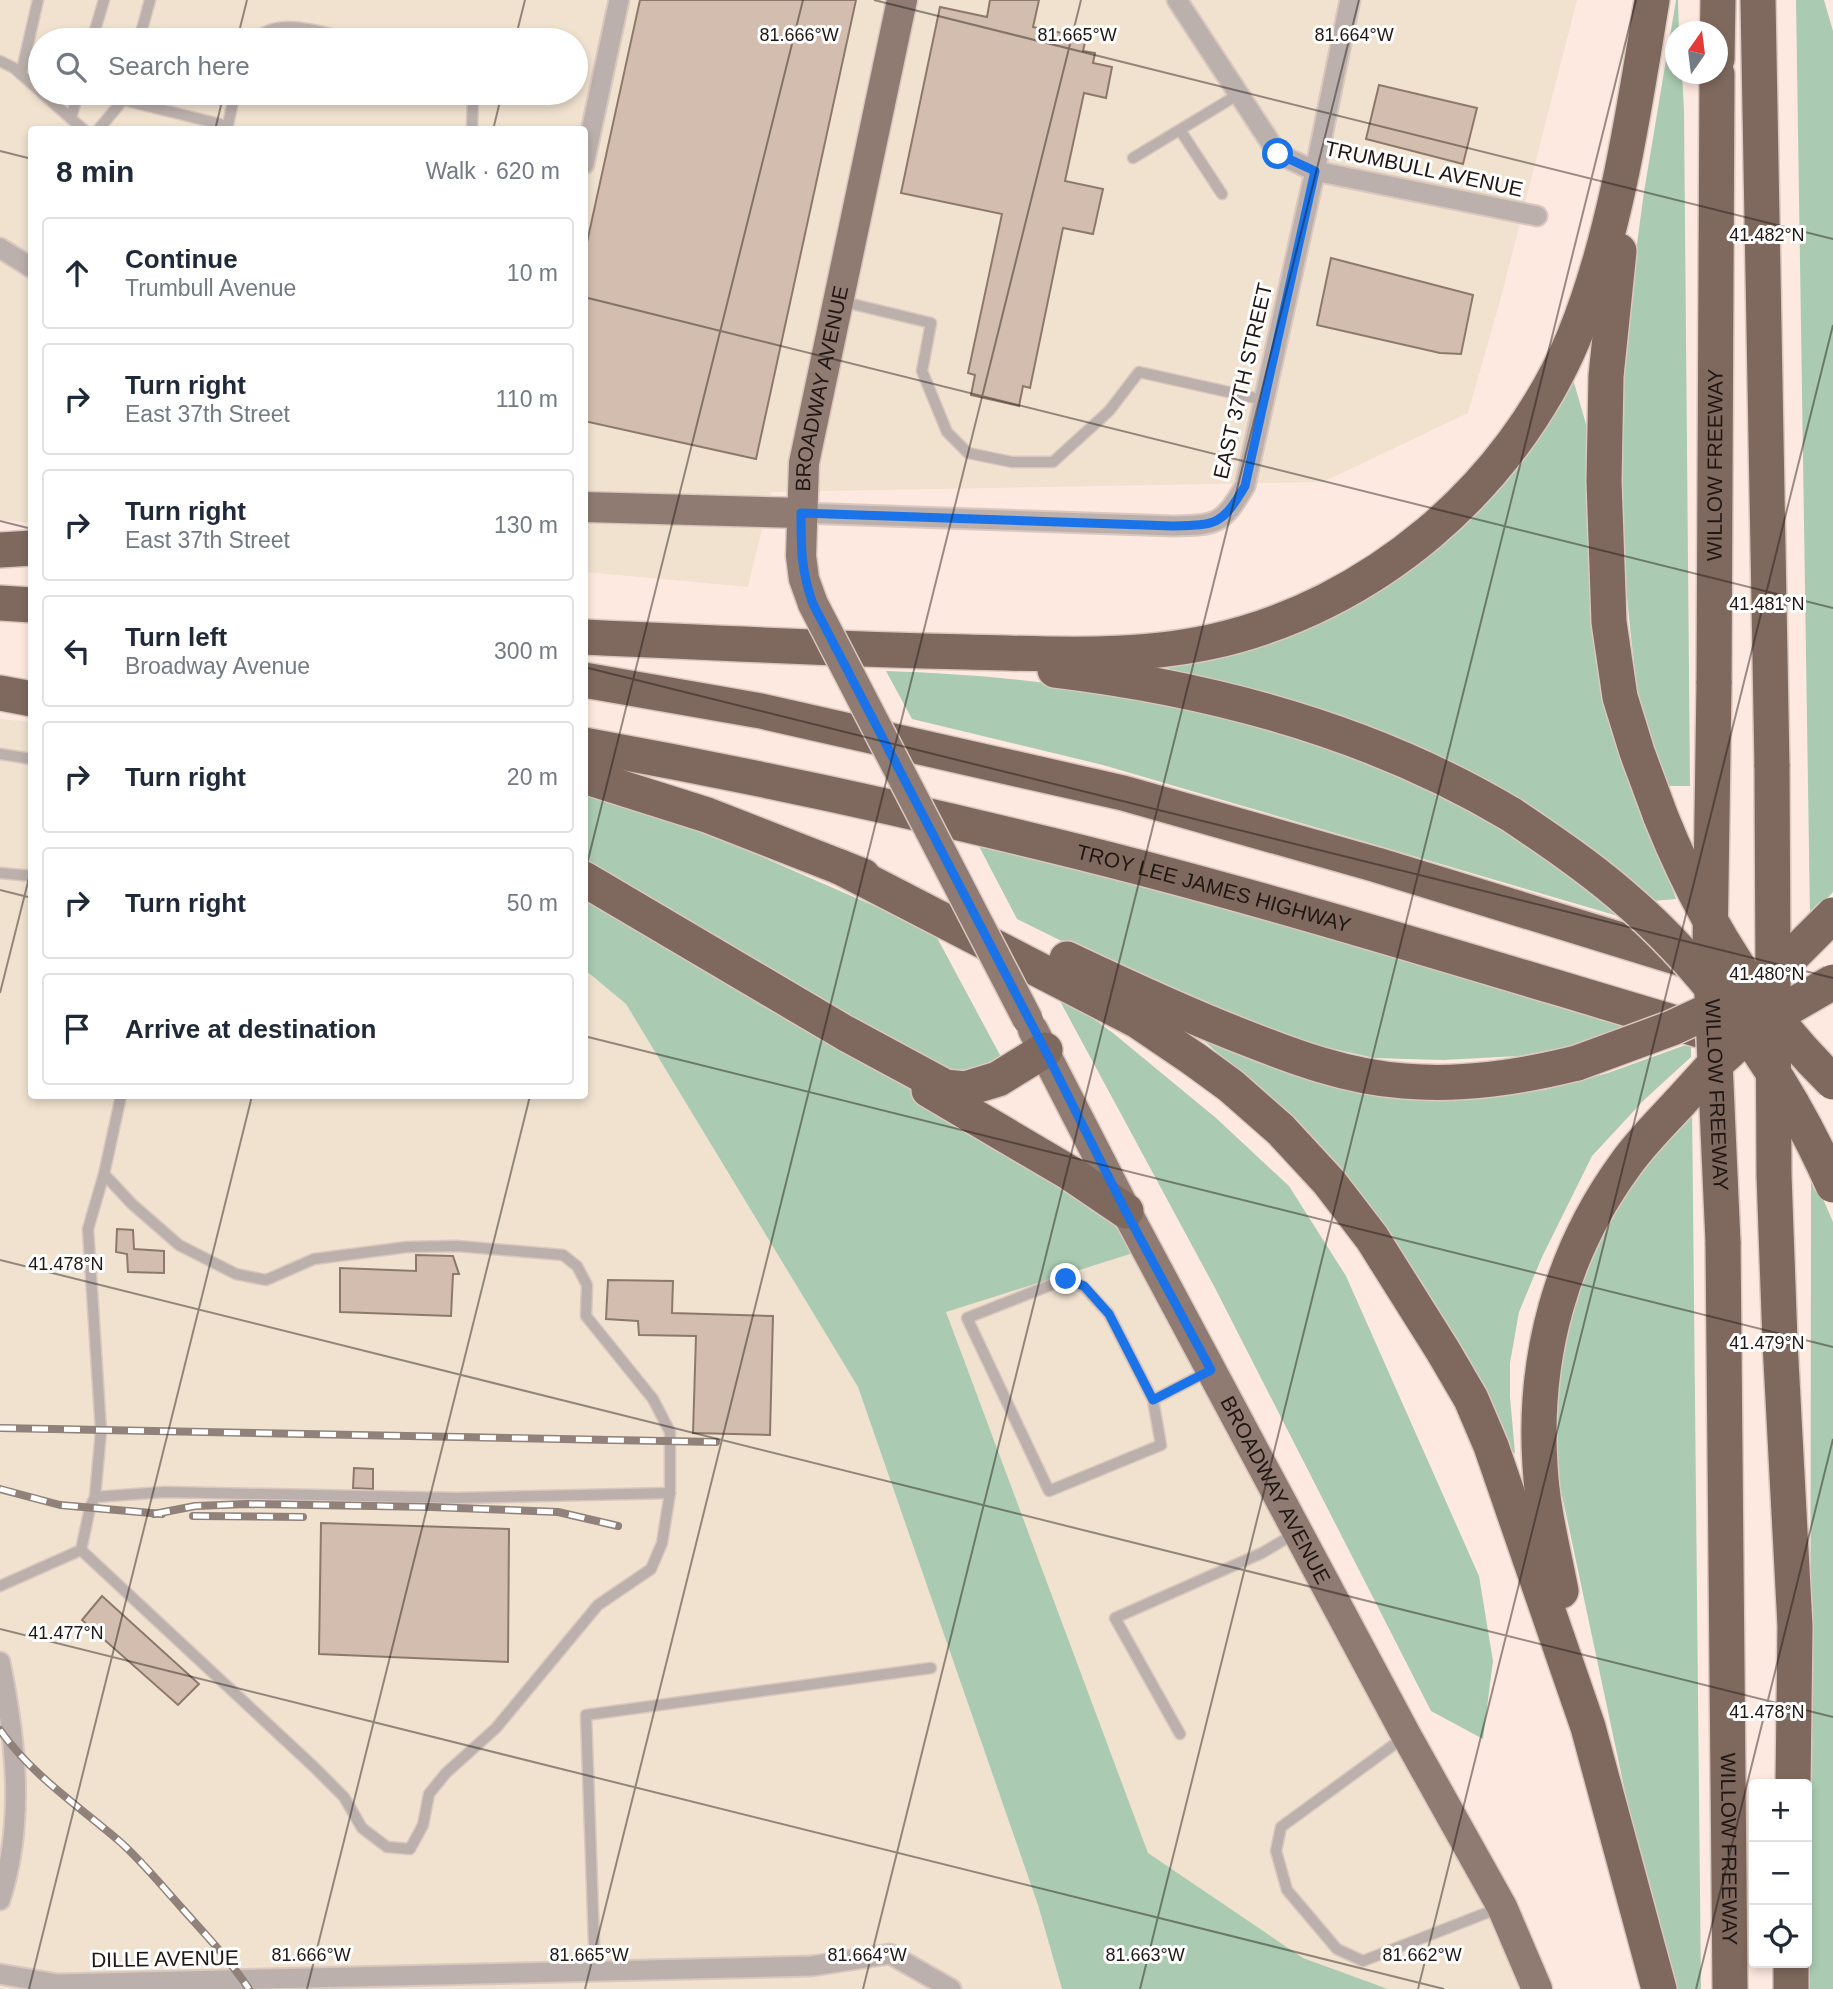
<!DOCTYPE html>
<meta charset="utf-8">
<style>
body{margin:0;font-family:Arial,sans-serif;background:#f2f2f3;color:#1f2937}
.controls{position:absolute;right:21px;bottom:21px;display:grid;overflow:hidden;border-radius:7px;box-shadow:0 4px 10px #0003}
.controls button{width:63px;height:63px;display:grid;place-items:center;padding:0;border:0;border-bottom:2px solid #e0e1e3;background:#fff;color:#1f2937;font:35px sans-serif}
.compass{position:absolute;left:1665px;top:21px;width:63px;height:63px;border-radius:50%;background:#fff;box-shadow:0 4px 10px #0003;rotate:14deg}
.stop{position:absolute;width:21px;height:21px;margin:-16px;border:5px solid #1a73e8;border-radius:50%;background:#fff}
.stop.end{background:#1a73e8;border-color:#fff;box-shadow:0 2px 7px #0008}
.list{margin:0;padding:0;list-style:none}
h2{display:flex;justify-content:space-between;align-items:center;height:91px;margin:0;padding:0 28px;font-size:30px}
h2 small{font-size:23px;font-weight:400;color:#747a83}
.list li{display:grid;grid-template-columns:46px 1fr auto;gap:21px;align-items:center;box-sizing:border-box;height:112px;margin:0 14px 14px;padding:0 14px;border:2px solid #e0e1e3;border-radius:7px}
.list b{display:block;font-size:26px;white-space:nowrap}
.list p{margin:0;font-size:23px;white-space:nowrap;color:#747a83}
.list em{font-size:23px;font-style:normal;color:#747a83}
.icon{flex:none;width:38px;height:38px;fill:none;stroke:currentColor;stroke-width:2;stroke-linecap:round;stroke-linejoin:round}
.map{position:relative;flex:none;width:1833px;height:1989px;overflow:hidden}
.search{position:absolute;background:#fff;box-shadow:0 4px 10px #0003;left:28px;top:28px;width:560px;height:77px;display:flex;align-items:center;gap:18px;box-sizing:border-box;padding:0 24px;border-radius:38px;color:#747a83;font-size:26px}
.panel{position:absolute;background:#fff;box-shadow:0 4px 10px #0003;left:28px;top:126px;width:560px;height:973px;border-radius:7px}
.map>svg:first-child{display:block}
</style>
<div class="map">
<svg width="1833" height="1989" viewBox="0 0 1833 1989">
<rect width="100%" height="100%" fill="#fee9e0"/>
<g fill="#f0e2cf" fill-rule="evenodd">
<path d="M 0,0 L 1577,0 L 1500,301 L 1468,413 L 1323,482 L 771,492 L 748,587 L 585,572 L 584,130 L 32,130 L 31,523 L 0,520 ZM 40,40 L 576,40 L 576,93 L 40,93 Z"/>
<polygon points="0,719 31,722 32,1096 584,1096 585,970 626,1004 858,1387 1038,1905 1062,1989 0,1989"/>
<polygon points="1146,1249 1537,1989 1388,1989 1303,1958 1148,1854 945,1312"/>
</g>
<g fill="#aacbb1">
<polygon points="1676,0 1678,0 1679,31 1675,32 1675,74 1682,74 1684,110 1690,786 1665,786 1643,743 1631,637 1620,526 1621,362 1644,192"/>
<polygon points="1796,0 1824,0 1833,31 1833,892 1810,917"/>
<polygon points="1573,379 1588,431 1662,858 1676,899 1653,901 1519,800 1396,736 1167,674 1171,659 1401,571 1480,511 1534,440"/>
<path d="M 886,671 C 1089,677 1297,716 1478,811 C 1495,820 1510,834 1526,845 C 1556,866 1586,888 1616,909 L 1618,916 L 1103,765 L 912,719 Z"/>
<polygon points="584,794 691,826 934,932 1000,1055 992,1068 962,1080 698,930 585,861"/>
<polygon points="971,831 1642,1023 1577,1045 1519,1056 1443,1060 1407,1059 1374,1058 1325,1047 1260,1027 1108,964 1017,919"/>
<polygon points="584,879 1009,1137 1146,1249 946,1312 1148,1853 1303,1958 1388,1989 1062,1989 1038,1905 858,1387 626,1004 585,970"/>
<polygon points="1054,990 1113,1033 1216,1118 1289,1186 1346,1276 1479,1576 1493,1661 1483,1739 1431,1711 1215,1288"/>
<polygon points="1201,1038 1469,1097 1544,1090 1608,1073 1691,1043 1691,1057 1643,1101 1592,1156 1542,1257 1519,1312 1510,1363 1510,1397 1515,1453 1508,1452 1487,1403 1422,1282 1377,1220 1270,1100"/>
<polygon points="1692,1103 1701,1989 1667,1989 1549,1434 1554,1361 1607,1205"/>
<polygon points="1811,1171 1833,1222 1833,1989 1810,1989"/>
</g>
<g fill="#d3bdae" stroke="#8d796b" stroke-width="2">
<polygon points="640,0 856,0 756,459 584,421 584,256"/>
<polygon points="990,0 1039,0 1033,27 1086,38 1083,51 1095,53 1093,63 1112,67 1106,98 1084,93 1065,181 1103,189 1093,234 1063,228 1030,388 1023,386 1019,406 971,395 975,375 968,373 1002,214 901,193 940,7 987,17"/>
<polygon points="1379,85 1477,108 1463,164 1366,139"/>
<polygon points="1331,258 1473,295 1461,354 1440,353 1317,325"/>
<polygon points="117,1229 133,1230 134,1249 164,1251 164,1273 128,1272 127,1254 116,1252"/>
<polygon points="416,1255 453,1256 459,1274 453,1274 451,1316 340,1312 340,1268 416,1271"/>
<polygon points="608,1280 673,1281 672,1313 773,1316 770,1435 693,1433 696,1336 639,1335 638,1321 606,1319"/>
<polygon points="354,1468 373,1469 373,1489 353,1488"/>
<polygon points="321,1523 509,1529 508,1662 319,1654"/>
<polygon points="102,1596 199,1684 178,1705 82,1620"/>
</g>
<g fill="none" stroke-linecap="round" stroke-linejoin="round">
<defs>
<g id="service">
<polyline points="92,40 104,0"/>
<polyline points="139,40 150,0"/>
<path d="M 256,40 C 276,14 328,34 355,40"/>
<polyline points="0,61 14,68 40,91"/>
<polyline points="21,74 38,0"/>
<polyline points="42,93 84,130"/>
<polyline points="123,100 228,126"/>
<polyline points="71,118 78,93"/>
<polyline points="227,129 235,93"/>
<polyline points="98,130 123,100 125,93"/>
<polyline points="472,130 473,93"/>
<polyline points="1180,130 1222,194"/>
<polyline points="1133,158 1239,94"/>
<polyline points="840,301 931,323 922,371 947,432 968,453 1012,462 1053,462 1109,411 1139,372 1264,400"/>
<polyline points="0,754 32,759"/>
<polyline points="0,873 32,876"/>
<polyline points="1153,1400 1109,1314 1084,1287 1066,1279 967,1318 1049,1491 1161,1445 1153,1400 1207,1372"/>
<polyline points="95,1497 101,1431 88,1229 104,1174 121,1096"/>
<polyline points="81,1550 90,1508 95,1497 164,1492 458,1498 670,1493"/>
<polyline points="0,1586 81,1550 314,1767 344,1797 362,1828 387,1847 410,1849 423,1825 429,1794 446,1773 496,1728 598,1605 651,1569 662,1543 670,1493 670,1432 653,1399 586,1316 587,1285 577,1266 563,1255 457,1246 407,1247 314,1259 266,1280 236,1274 179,1245 132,1204 104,1174"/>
<polyline points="1180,1734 1115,1618 1262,1553 1294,1534"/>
<polyline points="1403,1738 1281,1827 1276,1851 1287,1890 1337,1949 1363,1961 1499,1908"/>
<polyline points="595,1971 586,1715 931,1668"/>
</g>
<g id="minor">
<polyline points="1177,0 1278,154 1315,171 1537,216"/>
<polyline points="584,164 619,0"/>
<polyline points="0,248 32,268"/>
<path d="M 801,513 L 1173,526 C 1217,525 1222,525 1245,486 L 1315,171 L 1350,0"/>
<path d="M 0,1662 C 16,1740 25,1823 0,1900"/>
<polyline points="0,1974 58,1984 812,1966 890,1954 951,1989"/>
</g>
<g id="primary">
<polyline points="584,507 801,513"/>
<path id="s1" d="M 813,604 L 804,579 L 801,556 L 804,463 L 902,0"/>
<path id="s2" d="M 1033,1030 L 1126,1211 L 1406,1735 L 1502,1907 L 1537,1989"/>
</g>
<g id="motorway">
<polyline points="1758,0 1772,767"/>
<polyline points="1717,59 1718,0"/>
<polyline points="1619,251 1606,376 1604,481 1609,622 1620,697 1637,752 1661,817"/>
<polyline points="0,550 32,548"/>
<polyline points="0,603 32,605"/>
<path d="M 584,637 C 712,643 840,649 967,652 C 1048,654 1130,659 1210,642 C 1371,607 1511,488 1574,337 C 1616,234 1634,110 1652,0"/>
<path d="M 1055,670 C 1214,689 1375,733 1512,815"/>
<polyline points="584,680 761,711 1123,793 1377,865 1702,965"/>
<path id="s3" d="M 1714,684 L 1717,74"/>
<polyline points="0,693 32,699"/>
<path id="s4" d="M 584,745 C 732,772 879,803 1026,839 C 1253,893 1476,964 1699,1030"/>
<polyline points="584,776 707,815 863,876"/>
<polyline points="840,867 1138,1021 1194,1059 1231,1086 1281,1130 1329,1182 1372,1238 1443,1351 1471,1399 1491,1446 1588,1727 1659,1989"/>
<polyline points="584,879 845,1033 945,1087 965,1089 998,1079 1045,1050"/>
<path d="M 1067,959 C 1124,986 1182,1013 1241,1036 C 1294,1057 1347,1077 1404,1081 C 1463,1086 1520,1077 1577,1063"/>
<polyline points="929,1090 1070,1173 1126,1211"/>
<path id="s5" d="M 1723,1242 L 1730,1989"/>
<polyline points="1780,1342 1795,1626 1793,1784"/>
<path d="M 1561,1591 C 1553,1549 1542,1508 1540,1465 C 1533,1357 1561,1253 1625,1165 C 1641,1142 1663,1121 1681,1101"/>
<polyline points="1791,1989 1791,1963"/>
</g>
</defs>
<use href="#service" stroke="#dac7bf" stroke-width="13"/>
<use href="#minor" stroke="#dac7bf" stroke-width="23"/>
<use href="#primary" stroke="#dac7bf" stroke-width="33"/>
<use href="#motorway" stroke="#dac7bf" stroke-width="38"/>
<use href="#service" stroke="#bbb0ab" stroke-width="10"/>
<use href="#minor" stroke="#bbb0ab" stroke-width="19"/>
<use href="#primary" stroke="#8f7b72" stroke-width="30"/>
<use href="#motorway" stroke="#7f695e" stroke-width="35"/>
<defs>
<g id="rail">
<polyline points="0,1428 716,1442"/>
<polyline points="0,1489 60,1505 162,1514"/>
<polyline points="154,1514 195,1506 247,1504 431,1507 558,1512 618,1526"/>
<polyline points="193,1516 303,1517"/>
<path d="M 0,1730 C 32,1775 76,1804 118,1840 C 141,1860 160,1884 180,1906 C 204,1933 229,1959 249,1989"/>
</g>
</defs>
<use href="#rail" stroke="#90817b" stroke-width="8"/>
<use href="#rail" stroke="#fff" stroke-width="5" stroke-dasharray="16" stroke-linecap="butt"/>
<defs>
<polyline id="primary-bridge" points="813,604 1028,1020"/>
<g id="motorway-bridge">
<path id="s6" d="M 1714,684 L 1710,949 L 1723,1242"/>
<polyline points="1772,767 1774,1175 1780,1342"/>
<path d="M 1512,815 C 1549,840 1586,865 1620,894 C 1711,971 1785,1076 1833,1185"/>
<path d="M 1661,817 C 1701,917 1756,1007 1833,1082"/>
<polyline points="1577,1063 1672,1028 1761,987 1833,915"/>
<polyline points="1681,1101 1711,1068 1757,1026 1833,982"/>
</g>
</defs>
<use href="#primary-bridge" stroke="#dac7bf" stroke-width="33" stroke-linecap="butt"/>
<use href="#motorway-bridge" stroke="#dac7bf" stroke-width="38" stroke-linecap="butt"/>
<use href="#primary-bridge" stroke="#8f7b72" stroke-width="30"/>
<use href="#motorway-bridge" stroke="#7f695e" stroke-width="35"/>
</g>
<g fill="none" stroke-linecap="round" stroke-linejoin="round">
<path stroke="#1a73e8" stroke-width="9" d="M 1066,1279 L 1084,1286 L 1109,1314 L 1153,1400 L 1211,1370 L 1126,1212 L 1045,1050 L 813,604 C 801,571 801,548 801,513 L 1173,526 C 1217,525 1222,525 1245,486 L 1315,171 L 1278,154"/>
</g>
<path fill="none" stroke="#201714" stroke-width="2" stroke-opacity="0.45" d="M 874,0 L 1833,239M 237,40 L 247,0M 515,40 L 525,0M 215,130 L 224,93M 493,130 L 502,93M 0,151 L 32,159M 584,297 L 1833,608M 0,521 L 32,529M 584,667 L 1833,978M 584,876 L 803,0M 0,890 L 32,898M 0,993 L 32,866M 584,1036 L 1833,1347M 0,1260 L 1833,1717M 0,1629 L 1444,1989M 29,1989 L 252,1096M 307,1989 L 530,1096M 585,1989 L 1081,0M 863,1989 L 1359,0M 1140,1989 L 1636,0M 1418,1989 L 1833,325M 1696,1989 L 1833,1439"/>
<g text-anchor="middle" stroke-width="6" stroke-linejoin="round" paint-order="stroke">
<g font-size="21" fill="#201714" stroke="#fff">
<text transform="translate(1424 169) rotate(12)" y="7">TRUMBULL AVENUE</text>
<text transform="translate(1243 381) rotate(-77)" y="7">EAST 37TH STREET</text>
<text dy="7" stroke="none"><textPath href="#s1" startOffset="219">BROADWAY AVENUE</textPath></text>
<text dy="7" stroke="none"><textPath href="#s3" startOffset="219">WILLOW FREEWAY</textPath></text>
<text dy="7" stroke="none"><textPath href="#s4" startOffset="646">TROY LEE JAMES HIGHWAY</textPath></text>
<text dy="7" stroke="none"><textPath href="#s6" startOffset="411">WILLOW FREEWAY</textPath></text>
<text dy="7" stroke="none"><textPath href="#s2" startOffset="520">BROADWAY AVENUE</textPath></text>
<text dy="7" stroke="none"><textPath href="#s5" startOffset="607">WILLOW FREEWAY</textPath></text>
<text transform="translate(165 1959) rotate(-1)" y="7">DILLE AVENUE</text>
</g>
</g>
<g font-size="18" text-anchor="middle" fill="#201714" stroke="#fff" stroke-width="6" stroke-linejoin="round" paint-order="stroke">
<text x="799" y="41">81.666°W</text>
<text x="1077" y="41">81.665°W</text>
<text x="1354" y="41">81.664°W</text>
<text x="1767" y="241">41.482°N</text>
<text x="1767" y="610">41.481°N</text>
<text x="1767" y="980">41.480°N</text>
<text x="66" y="1270">41.478°N</text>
<text x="1767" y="1349">41.479°N</text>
<text x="66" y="1639">41.477°N</text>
<text x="1767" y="1718">41.478°N</text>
<text x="311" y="1961">81.666°W</text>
<text x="589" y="1961">81.665°W</text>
<text x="867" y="1961">81.664°W</text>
<text x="1145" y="1961">81.663°W</text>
<text x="1422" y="1961">81.662°W</text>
</g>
</svg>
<div class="controls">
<button>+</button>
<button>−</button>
<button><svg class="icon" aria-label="locate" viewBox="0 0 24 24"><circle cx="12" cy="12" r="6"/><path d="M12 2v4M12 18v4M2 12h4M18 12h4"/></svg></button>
</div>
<svg class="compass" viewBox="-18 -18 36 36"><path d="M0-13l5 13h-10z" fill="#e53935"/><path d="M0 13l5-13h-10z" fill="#747a83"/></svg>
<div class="stop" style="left:1278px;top:154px"></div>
<div class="stop end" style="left:1066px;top:1279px"></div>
<div class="search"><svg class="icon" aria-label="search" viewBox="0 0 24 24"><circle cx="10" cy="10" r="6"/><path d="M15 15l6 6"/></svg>Search here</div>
<section class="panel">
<h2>8 min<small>Walk · 620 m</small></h2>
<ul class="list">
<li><svg class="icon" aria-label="ahead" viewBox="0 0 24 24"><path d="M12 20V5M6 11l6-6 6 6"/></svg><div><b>Continue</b><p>Trumbull Avenue</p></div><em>10 m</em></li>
<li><svg class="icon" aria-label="right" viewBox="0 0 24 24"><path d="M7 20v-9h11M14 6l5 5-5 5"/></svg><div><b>Turn right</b><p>East 37th Street</p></div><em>110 m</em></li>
<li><svg class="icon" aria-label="right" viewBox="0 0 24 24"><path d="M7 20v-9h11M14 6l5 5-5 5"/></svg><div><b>Turn right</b><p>East 37th Street</p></div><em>130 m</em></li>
<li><svg class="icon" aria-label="left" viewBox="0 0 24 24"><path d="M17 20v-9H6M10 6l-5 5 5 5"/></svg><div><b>Turn left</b><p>Broadway Avenue</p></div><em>300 m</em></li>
<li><svg class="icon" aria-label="right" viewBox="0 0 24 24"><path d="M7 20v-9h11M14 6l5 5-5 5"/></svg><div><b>Turn right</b></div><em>20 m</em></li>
<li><svg class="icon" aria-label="right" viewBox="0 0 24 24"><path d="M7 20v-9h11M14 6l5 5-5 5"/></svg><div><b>Turn right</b></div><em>50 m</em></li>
<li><svg class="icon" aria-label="arrive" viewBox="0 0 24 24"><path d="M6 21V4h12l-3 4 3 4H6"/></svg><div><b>Arrive at destination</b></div></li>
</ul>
</section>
</div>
